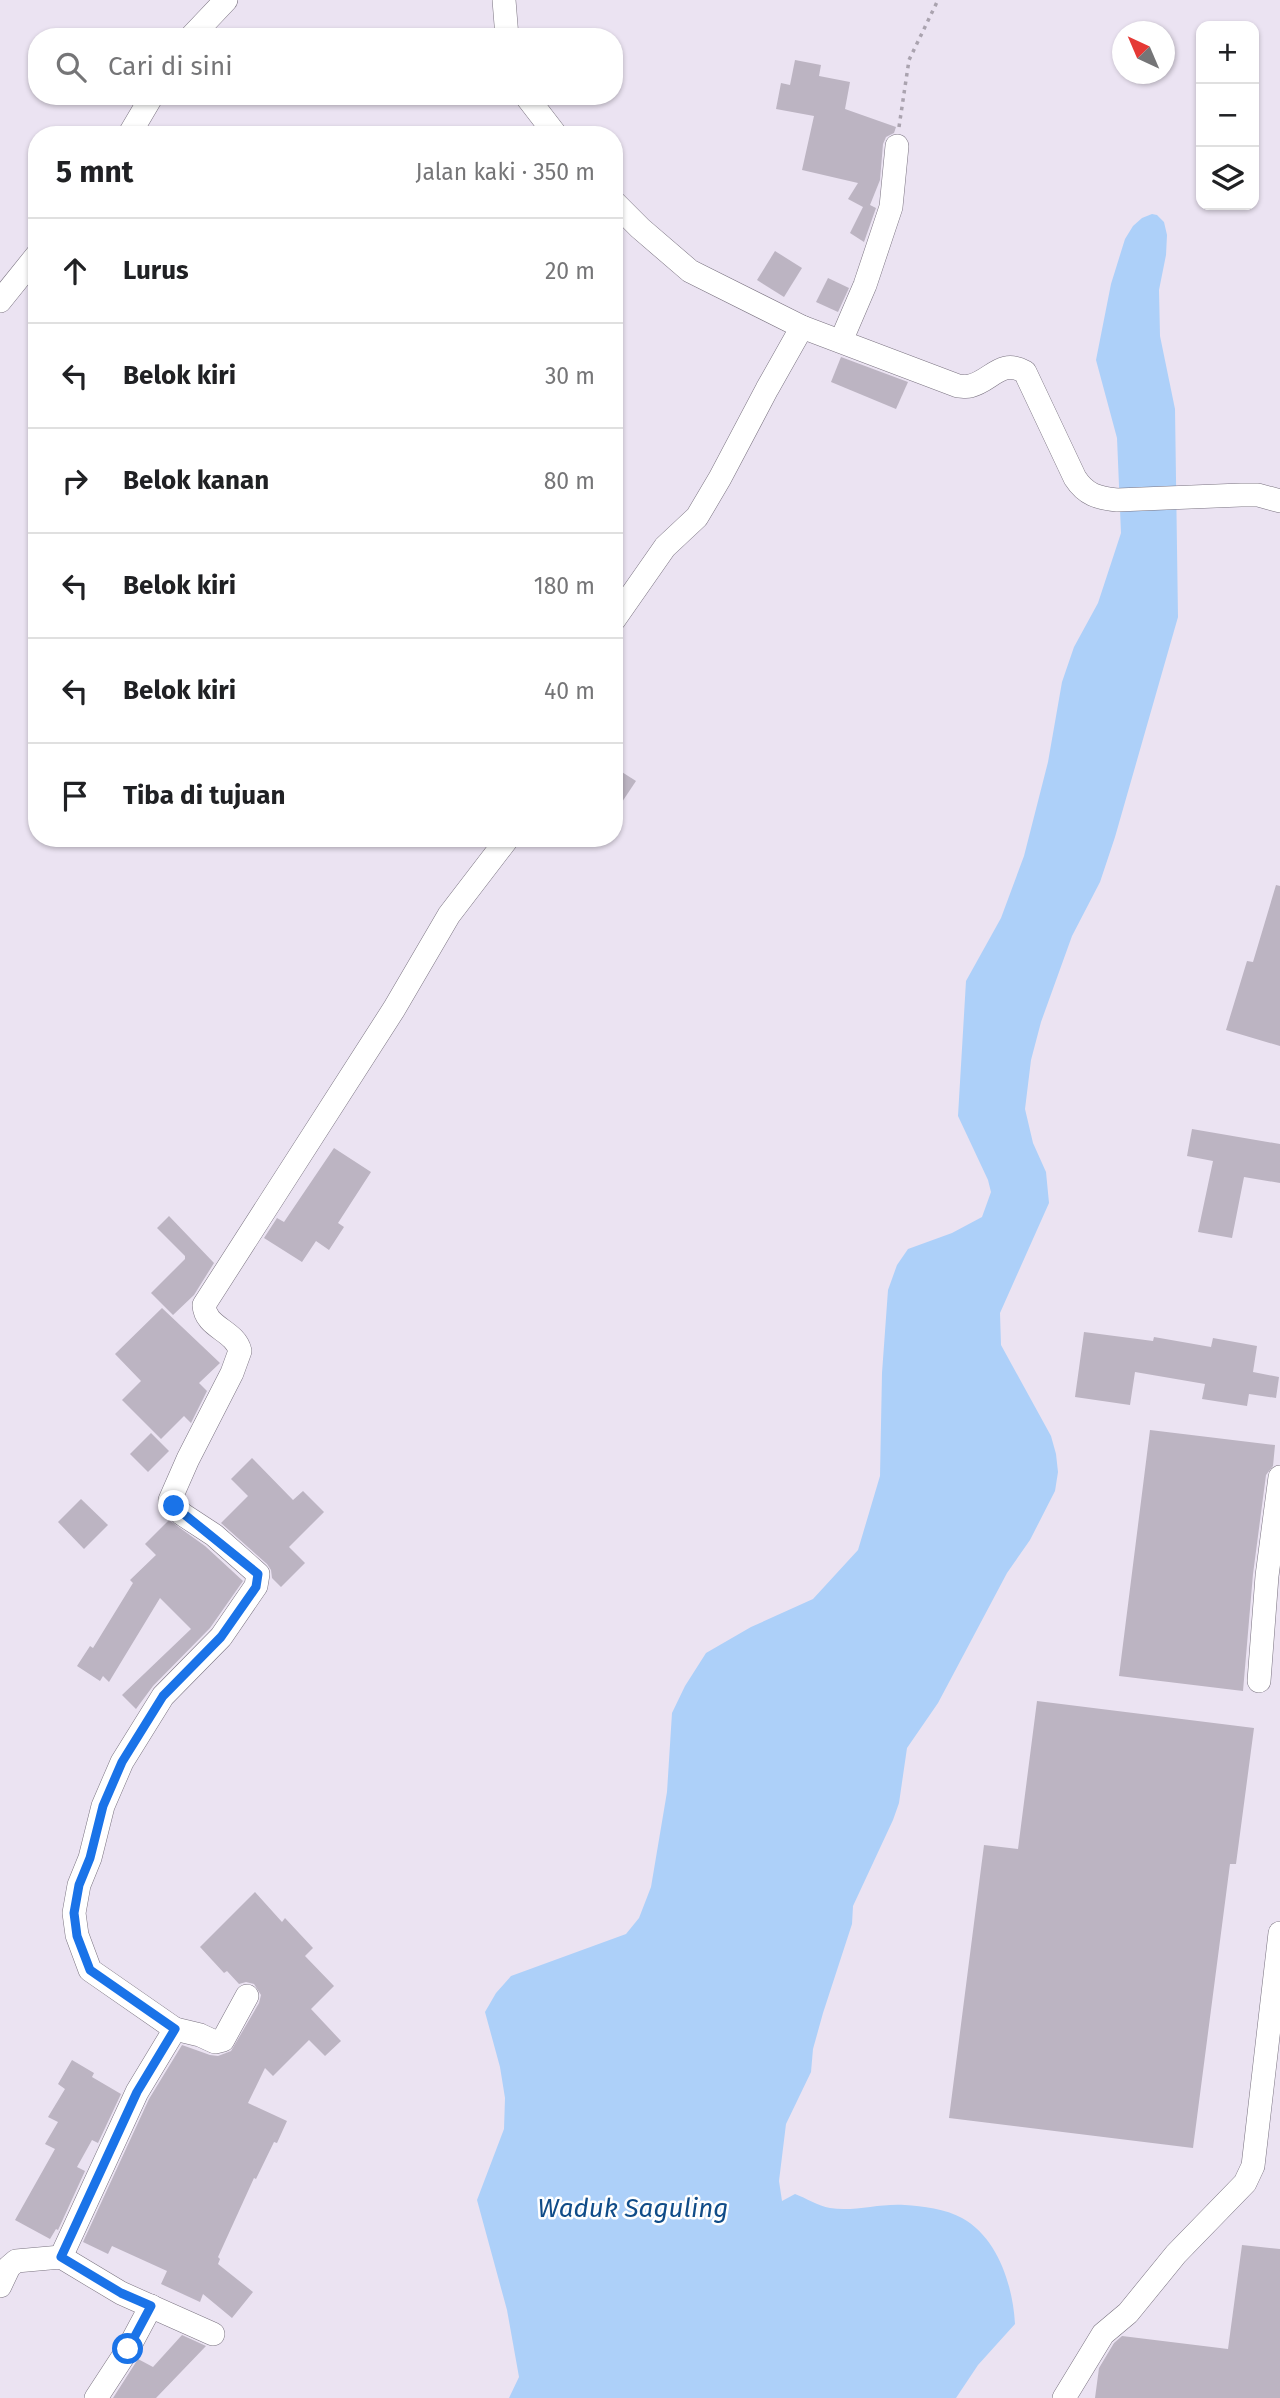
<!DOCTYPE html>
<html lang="id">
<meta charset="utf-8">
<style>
body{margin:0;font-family:"Fira Sans",sans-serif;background:#f6f6f6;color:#202124}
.controls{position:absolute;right:21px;top:21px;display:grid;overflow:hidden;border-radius:14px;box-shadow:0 2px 5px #0004}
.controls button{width:63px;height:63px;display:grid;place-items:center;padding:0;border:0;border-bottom:2px solid #e0e0e0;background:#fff;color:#202124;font:35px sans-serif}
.compass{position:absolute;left:1112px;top:21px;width:63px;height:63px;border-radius:50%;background:#fff;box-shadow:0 2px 5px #0004;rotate:316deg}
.stop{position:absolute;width:21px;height:21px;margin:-16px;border:5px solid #1a73e8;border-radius:50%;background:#fff}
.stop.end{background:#1a73e8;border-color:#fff;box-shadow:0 2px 7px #0008}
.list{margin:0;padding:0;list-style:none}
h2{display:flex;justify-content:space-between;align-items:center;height:91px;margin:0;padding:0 28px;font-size:30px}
h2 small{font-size:23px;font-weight:400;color:#757577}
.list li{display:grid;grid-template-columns:46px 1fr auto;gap:21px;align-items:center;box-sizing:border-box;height:105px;padding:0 28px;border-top:2px solid #e0e0e0}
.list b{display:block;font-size:26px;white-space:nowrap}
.list em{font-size:23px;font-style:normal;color:#757577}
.icon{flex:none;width:38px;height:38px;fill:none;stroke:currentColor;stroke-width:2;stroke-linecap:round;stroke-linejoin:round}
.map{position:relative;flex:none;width:1280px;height:2398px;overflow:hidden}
.search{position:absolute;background:#fff;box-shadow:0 2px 5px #0004;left:28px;top:28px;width:595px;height:77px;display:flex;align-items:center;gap:18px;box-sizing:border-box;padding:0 24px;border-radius:28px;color:#757577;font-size:26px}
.panel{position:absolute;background:#fff;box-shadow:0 2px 5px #0004;left:28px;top:126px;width:595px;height:721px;border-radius:28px}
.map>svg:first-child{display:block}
</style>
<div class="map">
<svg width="1280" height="2398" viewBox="0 0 1280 2398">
<rect width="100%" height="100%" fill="#ebe3f2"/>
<path fill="#add0f9" d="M 1152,214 L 1157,215 L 1164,222 L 1167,235 L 1166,255 L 1159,290 L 1160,336 L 1175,409 L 1178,617 L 1115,837 L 1100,882 L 1072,936 L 1041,1022 L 1031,1060 L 1025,1109 L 1033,1143 L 1046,1172 L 1049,1203 L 1000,1313 L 1001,1345 L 1051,1436 L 1056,1454 L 1058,1472 L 1055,1491 L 1030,1540 L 1007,1573 L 938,1703 L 907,1748 L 899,1803 L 893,1820 L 853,1906 L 852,1924 L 823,2013 L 813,2049 L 811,2072 L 786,2124 L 779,2181 L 782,2201 L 795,2194 C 806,2198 818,2206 830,2208 C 854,2212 880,2203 905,2205 C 922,2206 946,2209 962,2218 C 998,2238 1013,2286 1015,2324 L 978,2365 L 956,2398 L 509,2398 L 519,2377 L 507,2310 L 477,2200 L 504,2129 L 505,2098 L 500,2067 L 485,2012 L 496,1993 L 511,1976 L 626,1934 L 639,1918 L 651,1887 L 667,1792 L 672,1713 L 685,1686 L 706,1653 L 751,1627 L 813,1599 L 858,1550 L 880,1476 L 882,1373 L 888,1290 L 897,1265 L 908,1249 L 952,1233 L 982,1217 L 991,1192 L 988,1180 L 958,1116 L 966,981 L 1001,918 L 1024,856 L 1048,762 L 1062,682 L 1074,647 L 1098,603 L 1121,533 L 1117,438 L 1096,360 L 1111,284 L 1125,239 L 1133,226 L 1142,218 Z"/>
<g fill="#bcb4c2">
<polygon points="795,60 821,65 819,76 850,82 845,109 896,127 894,133 886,137 883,144 880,180 870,205 876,208 864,242 850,233 863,207 848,199 858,183 802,170 814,116 776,109 781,83 790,85"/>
<polygon points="775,251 802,268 784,297 757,280"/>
<polygon points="828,278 849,288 838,312 816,302"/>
<polygon points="841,357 908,382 896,409 831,382"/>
<polygon points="614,767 636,781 614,814"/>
<polygon points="1276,885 1280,886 1280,1046 1226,1030 1247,961 1253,962"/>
<polygon points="1192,1129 1280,1144 1280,1183 1244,1177 1232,1238 1198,1232 1213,1161 1187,1156"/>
<polygon points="334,1148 371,1172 338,1223 344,1227 329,1250 316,1241 302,1262 264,1238 277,1218 284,1222"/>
<polygon points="169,1216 214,1263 194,1295 173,1315 151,1293 185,1259 185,1256 157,1228"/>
<polygon points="162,1308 220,1363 199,1383 207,1391 191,1423 184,1416 161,1439 122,1400 141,1381 115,1354"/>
<polygon points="1084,1332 1153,1341 1154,1337 1211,1347 1213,1338 1257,1346 1253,1372 1279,1377 1276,1398 1249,1394 1247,1406 1202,1399 1205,1384 1135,1372 1130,1405 1075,1397"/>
<polygon points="1150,1430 1275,1445 1273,1466 1266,1475 1253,1574 1243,1691 1119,1676"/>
<polygon points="151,1433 169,1451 148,1472 130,1454"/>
<polygon points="252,1458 293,1500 303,1491 324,1512 289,1547 305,1563 281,1587 272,1578 271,1570 267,1564 221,1523 248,1496 231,1479"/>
<polygon points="81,1499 108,1525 84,1549 58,1522"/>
<polygon points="169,1520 205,1546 243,1581 210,1628 153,1686 136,1709 122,1695 191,1629 160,1598 109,1682 103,1676 100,1681 77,1666 90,1646 93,1648 133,1583 130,1580 156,1555 145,1544"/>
<polygon points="1037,1701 1254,1728 1236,1864 1230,1864 1193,2148 949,2118 984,1845 1018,1849"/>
<polygon points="255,1892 282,1922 285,1918 313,1948 305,1956 334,1986 311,2009 341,2041 325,2056 309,2040 273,2076 265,2068 248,2103 287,2121 277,2143 274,2142 256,2179 254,2178 218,2257 220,2259 218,2264 253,2292 232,2318 203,2294 200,2302 161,2284 167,2271 112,2246 108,2254 83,2242 149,2099 182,2045 210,2055 218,2056 231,2051 259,2003 261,1995 254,1984 246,1982 239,1984 227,1971 224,1973 200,1947"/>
<polygon points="72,2060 94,2073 92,2077 121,2094 98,2143 92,2140 77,2167 85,2171 58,2230 56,2229 50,2239 15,2220 55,2149 45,2144 58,2122 48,2117 65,2089 58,2084"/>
<polygon points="1242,2245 1280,2249 1280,2398 1095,2398 1099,2368 1114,2343 1122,2336 1228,2349"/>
<polygon points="182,2335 206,2346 156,2398 113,2398 138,2359 153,2367"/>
</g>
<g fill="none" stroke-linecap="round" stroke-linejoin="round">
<defs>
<g id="minor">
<polyline points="504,0 507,37"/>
<polyline points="191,37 226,0"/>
<polyline points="526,96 556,135"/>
<polyline points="129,135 152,96"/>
<path d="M 614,202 L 640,228 L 690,271 L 802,327 L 958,386 C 962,386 966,387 970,386 C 992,381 1000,358 1025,372 L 1075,478 C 1086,495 1098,498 1117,500 L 1241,495 L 1258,495 L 1280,501"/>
<polyline points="0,301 37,255"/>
<polyline points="841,341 865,285 891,207 897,146"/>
<polyline points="614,620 665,547 697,517 720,478 767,389 802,327"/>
<polyline points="1259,1681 1267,1576 1280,1477"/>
<path d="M 175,2029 L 90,1970 L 77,1935 L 74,1913 L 79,1885 L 90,1858 L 103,1806 L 122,1762 L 163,1696 L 221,1637 L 256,1586 L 258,1574 L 214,1535 L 182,1514 L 170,1500 L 188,1459 L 232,1373 L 240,1351 C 235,1330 205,1328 204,1305 L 394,1009 L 449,915 L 508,838"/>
<polyline points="61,2257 137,2092 175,2029 200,2035 215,2042 223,2040 247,1996"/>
<polyline points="0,2286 9,2267 16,2261 61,2257 121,2293 213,2334"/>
<polyline points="96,2398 128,2349 151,2306"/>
<polyline points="1064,2398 1103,2334 1128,2313 1176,2254 1245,2183 1253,2166 1280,1933"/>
</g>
</defs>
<use href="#minor" stroke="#7a7380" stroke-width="24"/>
<polyline stroke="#aaa3af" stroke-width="3.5" stroke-dasharray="3.5 5" stroke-linecap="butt" points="899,127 909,60 938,0"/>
<use href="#minor" stroke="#fff" stroke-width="23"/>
</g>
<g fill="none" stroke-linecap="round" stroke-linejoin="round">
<polyline stroke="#1a73e8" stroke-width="9" points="128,2349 151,2306 121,2293 61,2257 137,2092 175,2029 90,1970 77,1936 74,1913 79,1885 90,1858 103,1806 122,1762 163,1696 221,1637 256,1587 258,1574 174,1506"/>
</g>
<g text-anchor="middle" stroke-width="5" stroke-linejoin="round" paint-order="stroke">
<g font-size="26" font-style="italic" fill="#104c88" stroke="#fff">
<text x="633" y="2217">Waduk Saguling</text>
</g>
</g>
</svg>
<div class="controls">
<button>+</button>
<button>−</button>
<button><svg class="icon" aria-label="layers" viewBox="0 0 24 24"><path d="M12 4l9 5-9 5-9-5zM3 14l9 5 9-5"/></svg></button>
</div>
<svg class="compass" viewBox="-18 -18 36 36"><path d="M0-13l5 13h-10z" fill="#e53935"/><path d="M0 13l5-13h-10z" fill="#757577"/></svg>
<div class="stop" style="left:128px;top:2349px"></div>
<div class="stop end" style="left:174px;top:1506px"></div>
<div class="search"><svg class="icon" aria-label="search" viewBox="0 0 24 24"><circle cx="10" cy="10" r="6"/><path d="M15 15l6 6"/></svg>Cari di sini</div>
<section class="panel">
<h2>5 mnt<small>Jalan kaki · 350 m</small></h2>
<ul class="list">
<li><svg class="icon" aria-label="ahead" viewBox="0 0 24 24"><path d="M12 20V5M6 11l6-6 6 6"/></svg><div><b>Lurus</b></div><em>20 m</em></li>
<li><svg class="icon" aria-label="left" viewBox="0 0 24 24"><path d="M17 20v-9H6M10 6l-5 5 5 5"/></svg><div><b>Belok kiri</b></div><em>30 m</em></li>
<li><svg class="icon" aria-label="right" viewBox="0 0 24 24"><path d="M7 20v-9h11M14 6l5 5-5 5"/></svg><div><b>Belok kanan</b></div><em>80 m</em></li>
<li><svg class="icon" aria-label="left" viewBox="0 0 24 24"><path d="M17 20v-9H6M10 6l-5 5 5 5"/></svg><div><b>Belok kiri</b></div><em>180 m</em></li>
<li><svg class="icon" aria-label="left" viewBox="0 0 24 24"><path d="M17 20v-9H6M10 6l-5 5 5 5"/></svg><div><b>Belok kiri</b></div><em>40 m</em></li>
<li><svg class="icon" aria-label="arrive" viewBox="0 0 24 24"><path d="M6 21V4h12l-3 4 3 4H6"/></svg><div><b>Tiba di tujuan</b></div></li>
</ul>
</section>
</div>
